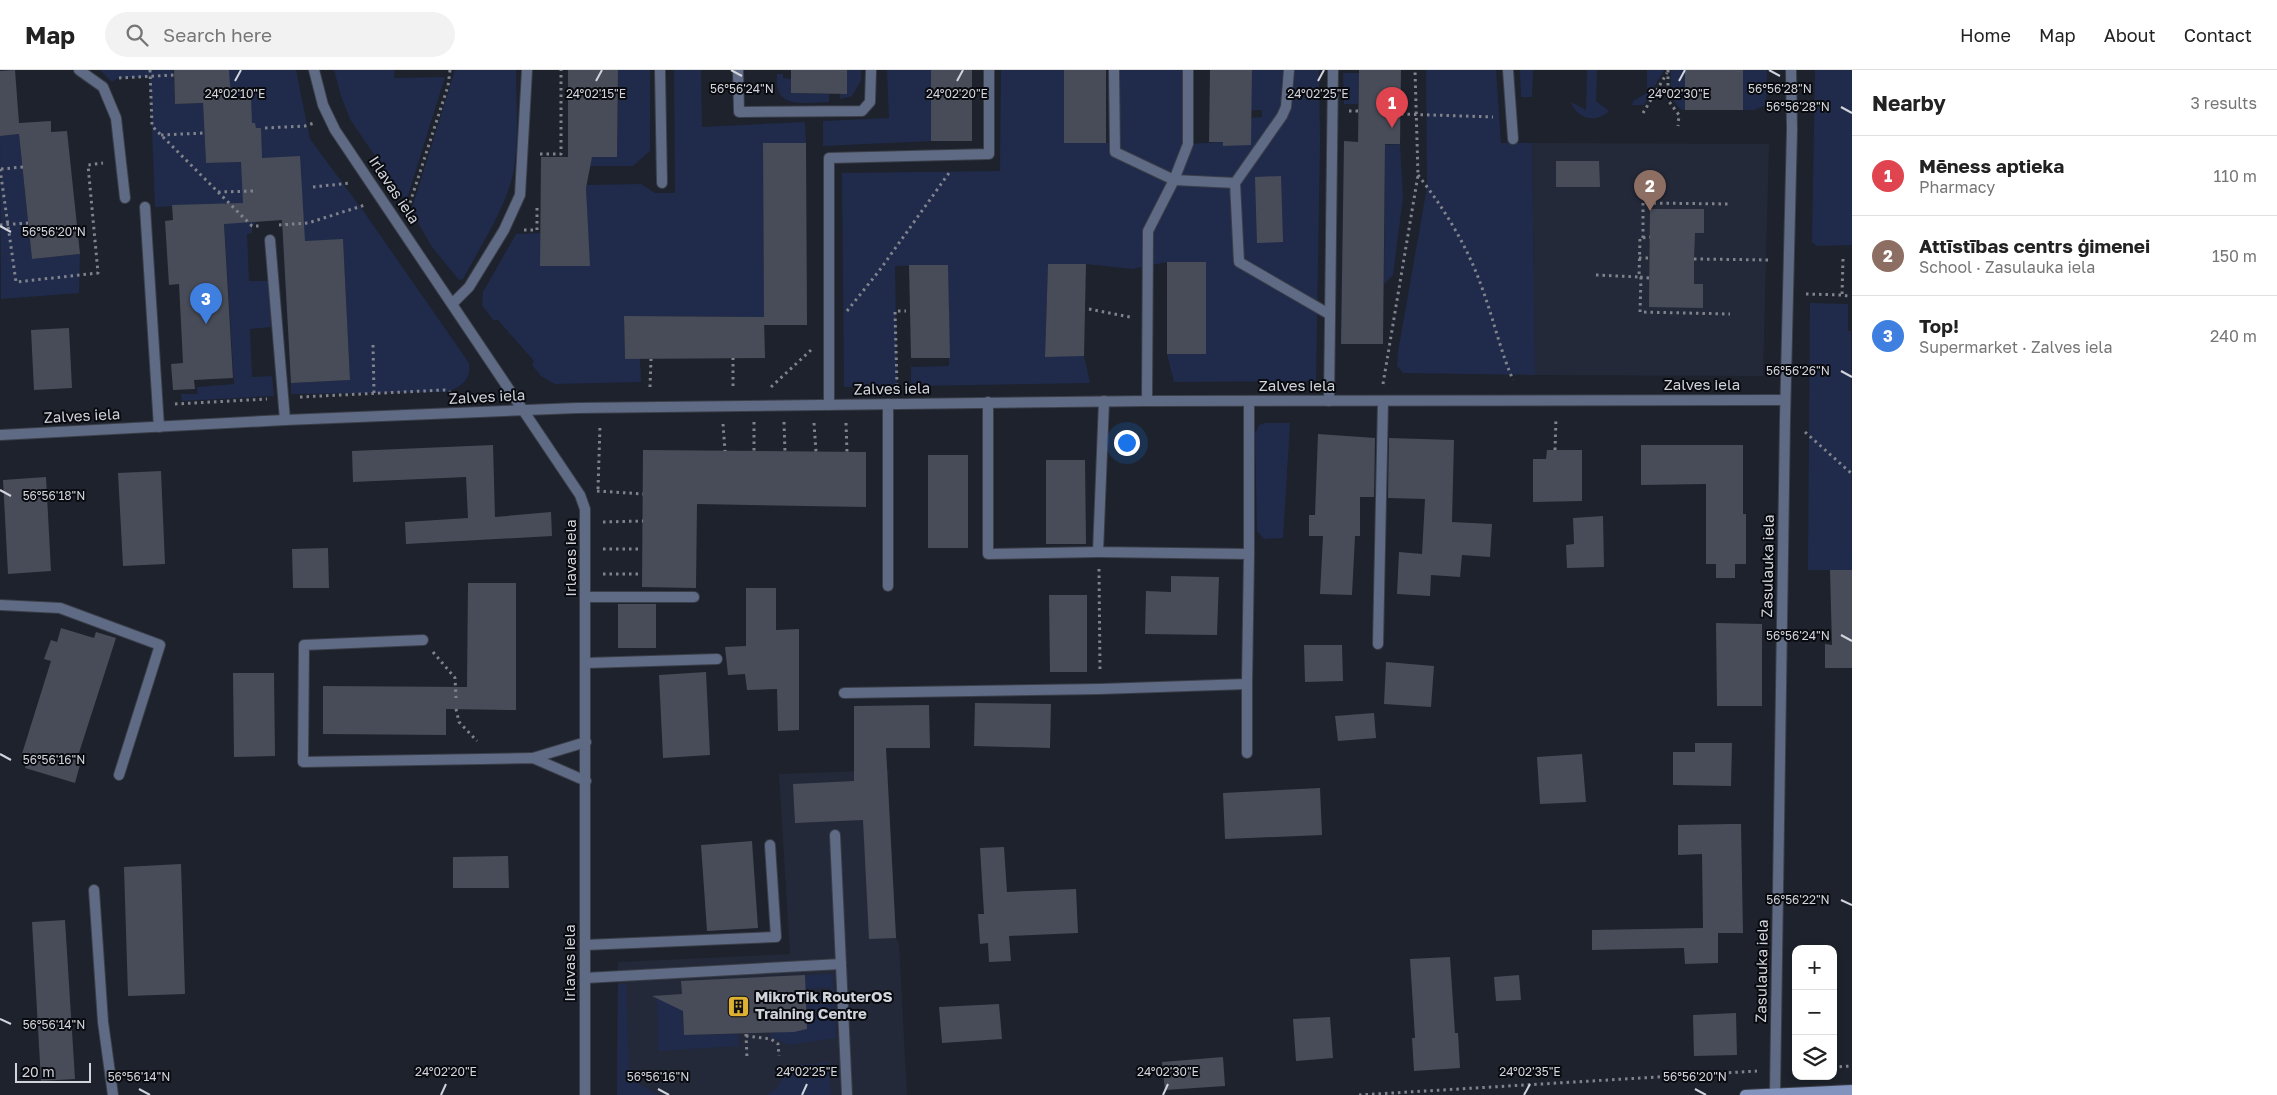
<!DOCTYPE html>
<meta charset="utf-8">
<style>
body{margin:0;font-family:"Golos Text",sans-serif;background:#f2f2f2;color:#222}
.controls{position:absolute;right:15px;bottom:15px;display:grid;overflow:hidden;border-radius:10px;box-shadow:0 2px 8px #0003}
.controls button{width:45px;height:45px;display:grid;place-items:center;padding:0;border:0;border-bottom:1px solid #e0e0e0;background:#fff;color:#222;font:25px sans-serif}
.scale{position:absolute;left:15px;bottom:12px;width:76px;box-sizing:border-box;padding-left:5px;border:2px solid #d1d4db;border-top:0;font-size:14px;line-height:18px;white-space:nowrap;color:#d1d4db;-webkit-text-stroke:4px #090b10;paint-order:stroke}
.you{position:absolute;left:1126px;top:372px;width:18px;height:18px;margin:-12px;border:4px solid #fff;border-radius:50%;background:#1a73e8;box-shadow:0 0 0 8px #1a73e833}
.badge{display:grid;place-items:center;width:32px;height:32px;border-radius:50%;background:#2563eb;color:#fff;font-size:16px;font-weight:700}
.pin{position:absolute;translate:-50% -41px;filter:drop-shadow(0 1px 2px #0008)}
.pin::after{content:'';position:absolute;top:26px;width:18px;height:15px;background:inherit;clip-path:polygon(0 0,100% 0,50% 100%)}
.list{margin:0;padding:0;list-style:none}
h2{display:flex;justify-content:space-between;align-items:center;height:65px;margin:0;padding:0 20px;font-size:21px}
h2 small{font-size:16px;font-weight:400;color:#767676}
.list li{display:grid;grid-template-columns:32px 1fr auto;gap:15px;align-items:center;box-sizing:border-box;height:80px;padding:0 20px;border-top:1px solid #e0e0e0}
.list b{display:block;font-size:19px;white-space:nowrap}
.list p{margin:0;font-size:16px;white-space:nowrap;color:#767676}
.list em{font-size:16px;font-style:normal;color:#767676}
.icon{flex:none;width:28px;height:28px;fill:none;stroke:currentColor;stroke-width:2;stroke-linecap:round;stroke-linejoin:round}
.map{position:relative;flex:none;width:1852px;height:1025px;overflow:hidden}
header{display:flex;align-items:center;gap:30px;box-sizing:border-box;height:70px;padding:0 25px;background:#fff;border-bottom:1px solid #e0e0e0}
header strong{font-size:24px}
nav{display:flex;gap:28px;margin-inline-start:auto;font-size:18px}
.search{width:350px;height:45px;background:#f2f2f2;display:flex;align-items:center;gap:12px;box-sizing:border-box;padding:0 18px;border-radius:28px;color:#767676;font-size:19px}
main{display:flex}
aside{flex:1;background:#fff}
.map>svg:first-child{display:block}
</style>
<header>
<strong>Map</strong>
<div class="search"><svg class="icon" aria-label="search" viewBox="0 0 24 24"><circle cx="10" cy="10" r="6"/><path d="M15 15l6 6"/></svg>Search here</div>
<nav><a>Home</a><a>Map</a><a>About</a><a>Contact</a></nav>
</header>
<main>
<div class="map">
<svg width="1852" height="1025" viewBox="0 0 1852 1025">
<rect width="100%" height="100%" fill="#1d222c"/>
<g fill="#242939">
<polygon points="1532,73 1769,74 1763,306 1535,305"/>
<polygon points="889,700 888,709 896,868 899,873 907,1025 617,1025 618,892 790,884 779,704"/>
</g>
<g fill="#202b4b">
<polygon points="100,0 173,0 175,34 203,33 206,93 241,92 253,103 256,152 252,156 252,163 247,164 249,211 268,211 271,257 250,259 252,307 272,306 274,326 182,331 181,324 198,324 197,317 234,314 223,134 155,137 150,7 118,8 112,12"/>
<path d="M 221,0 L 296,0 L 310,69 L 364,142 L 469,293 C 472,310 459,319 445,322 L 291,324 L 291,313 L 350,310 L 343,170 L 303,171 L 254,89 L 223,30 Z"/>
<polygon points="334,0 394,0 394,8 445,7 406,132 350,49 341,26"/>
<path d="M 455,0 L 516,0 C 516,35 520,74 512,108 C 503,143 480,177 463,209 L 459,210 L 432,177 L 411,141 Z"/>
<polygon points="618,0 650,0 650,81 633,96 590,96 590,87 617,87"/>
<polygon points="674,0 701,0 702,57 805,52 806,73 763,73 764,247 624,246 625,288 640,289 641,312 555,314 541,306 532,295 534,291 498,250 493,250 482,235 483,222 516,164 540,163 541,196 589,196 586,115 641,114 655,123 675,123"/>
<polygon points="847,0 861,0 861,11 852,26 840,29 840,24 847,23"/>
<polygon points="887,0 931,0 931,71 823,76 823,51 889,48"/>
<polygon points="1001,0 1064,0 1064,73 1115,73 1116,0 1184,0 1188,74 1223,72 1223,76 1233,76 1233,72 1251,48 1262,47 1262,40 1251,40 1252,0 1319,0 1320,73 1316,311 1174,312 1167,284 1206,284 1206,192 1167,192 1132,199 1086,194 1048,194 1045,286 1084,286 1090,313 911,316 911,297 949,296 948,195 895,196 897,316 844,317 842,103 1000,101"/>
<polygon points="1426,0 1496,0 1501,73 1532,73 1535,305 1403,303 1397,296 1398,282 1427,117"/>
<polygon points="1520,0 1533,0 1532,27 1521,27"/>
<path d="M 1587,0 L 1597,0 L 1596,31 L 1609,41 C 1596,54 1577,49 1571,32 L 1586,40 Z"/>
<polygon points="1647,0 1664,0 1644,35 1632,35 1633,31 1647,23"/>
<polygon points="1671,0 1685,0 1685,40 1680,39 1671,27"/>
<polygon points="1743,0 1767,0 1766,35 1754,40 1743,40"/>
<polygon points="1815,0 1852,0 1852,175 1817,176 1812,172"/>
<polygon points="1343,3 1359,3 1358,34 1344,34"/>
<path d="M 777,4 L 783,4 L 783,8 L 791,9 L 791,23 L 829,24 L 829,32 C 804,32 773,41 777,4 Z"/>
<polygon points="19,64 32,189 80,184 79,223 1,229 0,66"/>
<polygon points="1400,74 1403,127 1393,205 1384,214 1385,75"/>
<polygon points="1810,233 1848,234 1848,261 1851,261 1852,500 1808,500"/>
<polygon points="1265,353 1290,353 1283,468 1264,469 1257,461 1255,364 1259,355"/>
<polygon points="833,904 836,968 789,975 771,967 770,963 807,959 806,934 830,920 830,917 805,919 805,905"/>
<polygon points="618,914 626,914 629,997 640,1015 658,1025 617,1025"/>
<polygon points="657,927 682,940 684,965 738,964 739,976 658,981"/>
<polygon points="828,992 831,1025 766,1025 776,1019 790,996"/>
</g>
<g fill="#484c58">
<polygon points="15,0 19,53 51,51 51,62 67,61 80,184 32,189 19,64 0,66 0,1"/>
<polygon points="174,0 229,0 231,29 251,28 252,53 255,53 256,58 261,58 262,88 300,86 305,171 343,169 350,310 291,313 282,150 224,154 233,308 194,310 195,319 173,320 171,294 183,293 179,214 169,215 165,151 173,150 172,135 243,133 241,92 206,93 203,33 175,34"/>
<polygon points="568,0 618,0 617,87 592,87 586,118 590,196 540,196 541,87 568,87"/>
<polygon points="791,0 847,0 847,24 791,23"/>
<rect x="931" y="0" width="41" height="71"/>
<rect x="1064" y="0" width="42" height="73"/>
<polygon points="1210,0 1252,0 1251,75 1223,76 1223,72 1209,72"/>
<polygon points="1359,0 1401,0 1400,74 1385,74 1383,274 1341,274 1344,71 1358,72"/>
<rect x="1685" y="0" width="58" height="40"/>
<polygon points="763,73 806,73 807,255 764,255"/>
<polygon points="1556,91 1599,91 1600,117 1556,117"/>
<polygon points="1281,106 1283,172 1257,173 1255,107"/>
<polygon points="1650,139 1704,139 1704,163 1695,163 1694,189 1694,214 1703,214 1703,238 1649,237"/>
<rect x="1167" y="192" width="39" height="92"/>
<polygon points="1048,194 1086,194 1084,286 1045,287"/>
<polygon points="909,195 948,195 950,288 911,288"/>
<polygon points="624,246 764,247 765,288 625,289"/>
<polygon points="69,258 72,318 34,320 31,260"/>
<polygon points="1318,364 1375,368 1374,427 1360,427 1360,466 1355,466 1352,525 1320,524 1323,466 1309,466 1309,445 1315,445"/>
<polygon points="1389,368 1454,370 1452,452 1492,454 1490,487 1462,485 1460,507 1431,505 1430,526 1397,524 1399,482 1422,484 1425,429 1388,428"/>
<polygon points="493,375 495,447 551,442 552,466 406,474 405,452 468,448 466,407 353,412 352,381"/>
<polygon points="1641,375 1743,375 1743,444 1746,444 1746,494 1735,494 1735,508 1716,508 1716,494 1706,494 1706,414 1641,415"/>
<polygon points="643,380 866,382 866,437 697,434 696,518 642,517"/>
<polygon points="1547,380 1582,380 1582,431 1533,432 1533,389 1546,389"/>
<rect x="928" y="385" width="40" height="93"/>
<polygon points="1046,390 1085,390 1086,474 1046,474"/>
<polygon points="161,401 165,494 123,496 118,403"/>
<polygon points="46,407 51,501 8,504 3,410"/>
<polygon points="1603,446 1604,497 1567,498 1566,475 1574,474 1573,448"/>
<polygon points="328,478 329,518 293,518 292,479"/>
<polygon points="1830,500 1852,500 1852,598 1825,598 1825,574 1832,575"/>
<polygon points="1171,506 1219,507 1217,565 1145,564 1146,521 1171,522"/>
<polygon points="468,513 516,513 516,640 446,639 446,665 323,664 323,616 467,617"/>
<polygon points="746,518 776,518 776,560 799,559 799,660 778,661 777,619 747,620 745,604 728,605 725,577 746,576"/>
<polygon points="1049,525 1087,525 1087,602 1050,602"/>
<rect x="618" y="534" width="38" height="44"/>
<polygon points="1716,553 1762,554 1762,636 1717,636"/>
<polygon points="61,558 94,568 96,562 116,568 77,689 81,691 75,713 25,698 28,689 21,687 51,591 44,589 51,570 57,572"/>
<polygon points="1304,575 1342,575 1343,611 1305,612"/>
<polygon points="1386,592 1434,596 1431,637 1384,634"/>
<polygon points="706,602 710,685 663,688 659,605"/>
<polygon points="233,603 274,603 275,686 234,687"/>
<polygon points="975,633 1051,634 1050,678 974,676"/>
<polygon points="929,635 930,678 886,678 896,868 869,869 863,750 795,753 793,714 854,711 854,636"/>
<polygon points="1374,643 1376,668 1338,671 1335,646"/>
<polygon points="1695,673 1732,673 1731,716 1673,715 1673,682 1695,682"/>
<polygon points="1582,684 1586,732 1540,734 1537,687"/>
<polygon points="1320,718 1322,765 1225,769 1223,723"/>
<polygon points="1731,754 1741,754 1743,863 1718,863 1718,893 1685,894 1684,878 1592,880 1592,860 1703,858 1702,784 1678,785 1678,755"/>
<polygon points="752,771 758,858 707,861 701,775"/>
<polygon points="1004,777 1007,822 1076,819 1078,863 1009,866 1011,891 989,892 988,873 980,874 978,844 984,844 980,778"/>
<polygon points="508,786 509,818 453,818 453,787"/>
<polygon points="181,794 185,924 128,926 124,797"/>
<polygon points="65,850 75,1009 41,1011 32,852"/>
<polygon points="1450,887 1455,963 1458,963 1460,998 1414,1001 1412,968 1415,968 1410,889"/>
<polygon points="805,905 807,959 794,962 684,965 683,941 652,926 682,924 681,911"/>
<polygon points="1519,905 1521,930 1496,931 1494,907"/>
<polygon points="999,934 1002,969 942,973 939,937"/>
<polygon points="1736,943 1737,985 1694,986 1693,945"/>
<polygon points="1330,947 1333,988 1296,991 1293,949"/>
<polygon points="1223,987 1225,1016 1165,1020 1162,992"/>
</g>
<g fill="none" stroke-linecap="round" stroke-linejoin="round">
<defs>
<g id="lane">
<polyline points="660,0 662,113"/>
<polyline points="738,0 739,42 862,41 870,32 871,0"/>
<polyline points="1114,0 1115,82 1174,110 1235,113 1282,46 1286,37 1289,0"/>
<polyline points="1508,0 1513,69"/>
<polyline points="1235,113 1239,192 1329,244"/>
<polyline points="145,137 159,357"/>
<polyline points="270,170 285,350"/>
<polyline points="453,233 469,217 504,160 520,125 527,0"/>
<polyline points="1147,331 1148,161 1174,110 1188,74 1188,0"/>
<polyline points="1329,331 1333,0"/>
<polyline points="988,332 988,484 1098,482"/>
<polyline points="888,334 888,516"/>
<polyline points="829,335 829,88 989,84 989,0"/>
<polyline points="1249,484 1249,331"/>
<polyline points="586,527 694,527"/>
<polyline points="0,535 60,538 160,575 119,705"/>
<polyline points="1378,574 1383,331"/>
<polyline points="586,593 717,589"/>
<polyline points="844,623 1100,619 1247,614 1249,484 1098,482 1104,331"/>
<polyline points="1247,683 1247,614"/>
<polyline points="835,765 847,1025"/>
<polyline points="94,820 103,952 113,1025"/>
<polyline points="585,875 776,867 770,775"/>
<polyline points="585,908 841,894"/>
</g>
<g id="street">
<polyline points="79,0 103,17 116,48 125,128"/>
<polyline points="314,0 323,35 335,60 580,425 585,439 585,1025"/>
<polyline points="0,365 285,350 577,338 1147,331 1785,330"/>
<polyline points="423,570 304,575 303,692 533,688 586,711"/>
<polyline points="533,688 586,672"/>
<polyline points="1775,1023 1785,349 1792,59 1791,0"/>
</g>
<polyline id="secondary" points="1745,1025 1852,1020"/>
</defs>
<use href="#lane" stroke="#3a3e48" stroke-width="12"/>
<use href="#street" stroke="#3a3e48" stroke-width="12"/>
<use href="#secondary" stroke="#3a3e48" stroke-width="12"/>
<g stroke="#80838c" stroke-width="3" stroke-dasharray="2.5 4" stroke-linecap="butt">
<polyline points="150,0 152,56 252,156 259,156"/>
<polyline points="1668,0 1668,30 1679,45 1678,56"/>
<polyline points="119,8 174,5"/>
<polyline points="1349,41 1358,41"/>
<polyline points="1643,43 1667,3"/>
<polyline points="1401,44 1493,47"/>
<polyline points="265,58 305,56 314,53"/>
<polyline points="161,65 205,63"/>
<polyline points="540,84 561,84 561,0"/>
<polyline points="0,99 16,212 98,203 88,95 103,93"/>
<polyline points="1,99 23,97"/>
<path d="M 1418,105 C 1444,138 1467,176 1481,215 C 1493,247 1500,280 1513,310"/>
<polyline points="313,117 350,113"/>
<polyline points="218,122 254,121"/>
<polyline points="408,139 448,16 450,0"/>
<polyline points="0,155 28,153"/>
<polyline points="279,155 308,153 365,135"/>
<polyline points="524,160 537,160 537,134"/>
<polyline points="1643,168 1643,133 1731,134"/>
<polyline points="1639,188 1650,188"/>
<polyline points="1694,189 1771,190"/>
<polyline points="1843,189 1842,225 1848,226"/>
<polyline points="1596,205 1639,207"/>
<polyline points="1641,207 1640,242 1730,244"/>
<polyline points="1649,208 1639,207 1640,168 1650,167"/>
<polyline points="1806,224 1842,225"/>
<polyline points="1089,239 1130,247"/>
<polyline points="847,241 879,201 949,103"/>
<polyline points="373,275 374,324"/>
<polyline points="1383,314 1418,105 1415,0"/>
<polyline points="733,316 733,288"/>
<polyline points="897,316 895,241 906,241"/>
<polyline points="650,317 651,289"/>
<polyline points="771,317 811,280"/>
<polyline points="300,327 444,320 449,321 453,326"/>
<polyline points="175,334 267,329"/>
<polyline points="754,352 754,382"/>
<polyline points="784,352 785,382"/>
<polyline points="814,353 816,382"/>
<polyline points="846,353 847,382"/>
<polyline points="723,354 725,381"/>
<polyline points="1805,362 1852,404"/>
<polyline points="1555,380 1556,348"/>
<polyline points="598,419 600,355"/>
<polyline points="597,421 643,424"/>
<polyline points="603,452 643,451"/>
<polyline points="603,479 642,479"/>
<polyline points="1099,499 1100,603"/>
<polyline points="603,504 642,504"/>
<polyline points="433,582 455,608 456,628"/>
<polyline points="456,639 459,652 477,671"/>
<polyline points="746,964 747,988"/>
<polyline points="746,966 771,969 778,974 779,986"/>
<polyline points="1833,997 1852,996"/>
<polyline points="1359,1025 1757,1001"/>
</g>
<use href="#lane" stroke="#5f6a85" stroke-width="10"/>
<use href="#street" stroke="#5f6a85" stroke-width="10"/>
<use href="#secondary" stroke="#8293be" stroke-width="10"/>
</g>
<path fill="none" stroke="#d1d4db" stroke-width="2" d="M 731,0 L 742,6M 1769,0 L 1780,6M 235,11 L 241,0M 596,11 L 602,0M 957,11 L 963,0M 1318,11 L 1324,0M 1679,11 L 1685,0M 1841,37 L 1852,43M 0,156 L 11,162M 1841,301 L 1852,307M 0,420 L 11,426M 1841,565 L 1852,571M 0,684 L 11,690M 1841,830 L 1852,835M 0,949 L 11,954M 139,1019 L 150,1025M 658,1019 L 669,1025M 1695,1019 L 1706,1025M 441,1025 L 446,1014M 802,1025 L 807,1014M 1163,1025 L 1168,1014M 1524,1025 L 1530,1014"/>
<defs>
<symbol id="building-square" viewBox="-11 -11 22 22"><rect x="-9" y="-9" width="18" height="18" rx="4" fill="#deb133" stroke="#090b10"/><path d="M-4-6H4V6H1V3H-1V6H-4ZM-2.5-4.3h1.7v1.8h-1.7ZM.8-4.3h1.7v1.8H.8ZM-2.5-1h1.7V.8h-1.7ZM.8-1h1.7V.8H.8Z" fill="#111"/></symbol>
</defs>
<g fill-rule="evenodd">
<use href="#building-square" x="726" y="924" width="25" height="25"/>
</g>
<g text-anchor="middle" stroke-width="4" stroke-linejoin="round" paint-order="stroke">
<g font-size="15" fill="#d1d4db" stroke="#090b10">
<text transform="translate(394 120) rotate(56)" y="5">Irlavas iela</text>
<text x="1702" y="320">Zalves iela</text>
<text x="1297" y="321">Zalves iela</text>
<text transform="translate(892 319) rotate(-1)" y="5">Zalves iela</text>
<text transform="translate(487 327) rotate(-3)" y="5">Zalves iela</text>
<text transform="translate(82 346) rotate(-3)" y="5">Zalves iela</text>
<text transform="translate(571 488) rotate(-90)" y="5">Irlavas iela</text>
<text transform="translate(1768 496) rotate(-89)" y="5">Zasulauka iela</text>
<text transform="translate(570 893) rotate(-90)" y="5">Irlavas iela</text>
<text transform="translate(1762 901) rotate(-89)" y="5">Zasulauka iela</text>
</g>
<g font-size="15" font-weight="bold" fill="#d1d4db" stroke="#090b10" text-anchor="start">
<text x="755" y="932">MikroTik RouterOS<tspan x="755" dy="17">Training Centre</tspan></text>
</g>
</g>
<g font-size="12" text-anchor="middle" fill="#d1d4db" stroke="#090b10" stroke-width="4" stroke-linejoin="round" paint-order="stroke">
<text x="1780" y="23">56°56'28"N</text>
<text x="742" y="23">56°56'24"N</text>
<text x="235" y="28">24°02'10"E</text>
<text x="596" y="28">24°02'15"E</text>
<text x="957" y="28">24°02'20"E</text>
<text x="1318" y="28">24°02'25"E</text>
<text x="1679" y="28">24°02'30"E</text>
<text x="1798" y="41">56°56'28"N</text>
<text x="54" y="166">56°56'20"N</text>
<text x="1798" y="305">56°56'26"N</text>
<text x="54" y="430">56°56'18"N</text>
<text x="1798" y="570">56°56'24"N</text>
<text x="54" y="694">56°56'16"N</text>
<text x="1798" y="834">56°56'22"N</text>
<text x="54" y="959">56°56'14"N</text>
<text x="446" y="1006">24°02'20"E</text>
<text x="807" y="1006">24°02'25"E</text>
<text x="1168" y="1006">24°02'30"E</text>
<text x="1530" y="1006">24°02'35"E</text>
<text x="658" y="1011">56°56'16"N</text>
<text x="1695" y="1011">56°56'20"N</text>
<text x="139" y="1011">56°56'14"N</text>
</g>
</svg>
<div class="controls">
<button>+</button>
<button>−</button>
<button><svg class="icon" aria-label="layers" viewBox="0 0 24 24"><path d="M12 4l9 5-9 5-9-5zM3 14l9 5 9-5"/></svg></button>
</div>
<div class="scale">20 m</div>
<div class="you"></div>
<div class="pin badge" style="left:1392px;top:58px;background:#e0444e">1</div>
<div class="pin badge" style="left:1650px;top:141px;background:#8d6e63">2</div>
<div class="pin badge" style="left:206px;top:254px;background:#3f7fe0">3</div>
</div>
<aside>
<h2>Nearby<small>3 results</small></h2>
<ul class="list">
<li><span class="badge" style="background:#e0444e">1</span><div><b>Mēness aptieka</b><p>Pharmacy</p></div><em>110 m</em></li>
<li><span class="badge" style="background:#8d6e63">2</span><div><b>Attīstības centrs ģimenei</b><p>School · Zasulauka iela</p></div><em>150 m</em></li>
<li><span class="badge" style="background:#3f7fe0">3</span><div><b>Top!</b><p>Supermarket · Zalves iela</p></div><em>240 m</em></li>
</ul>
</aside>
</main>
